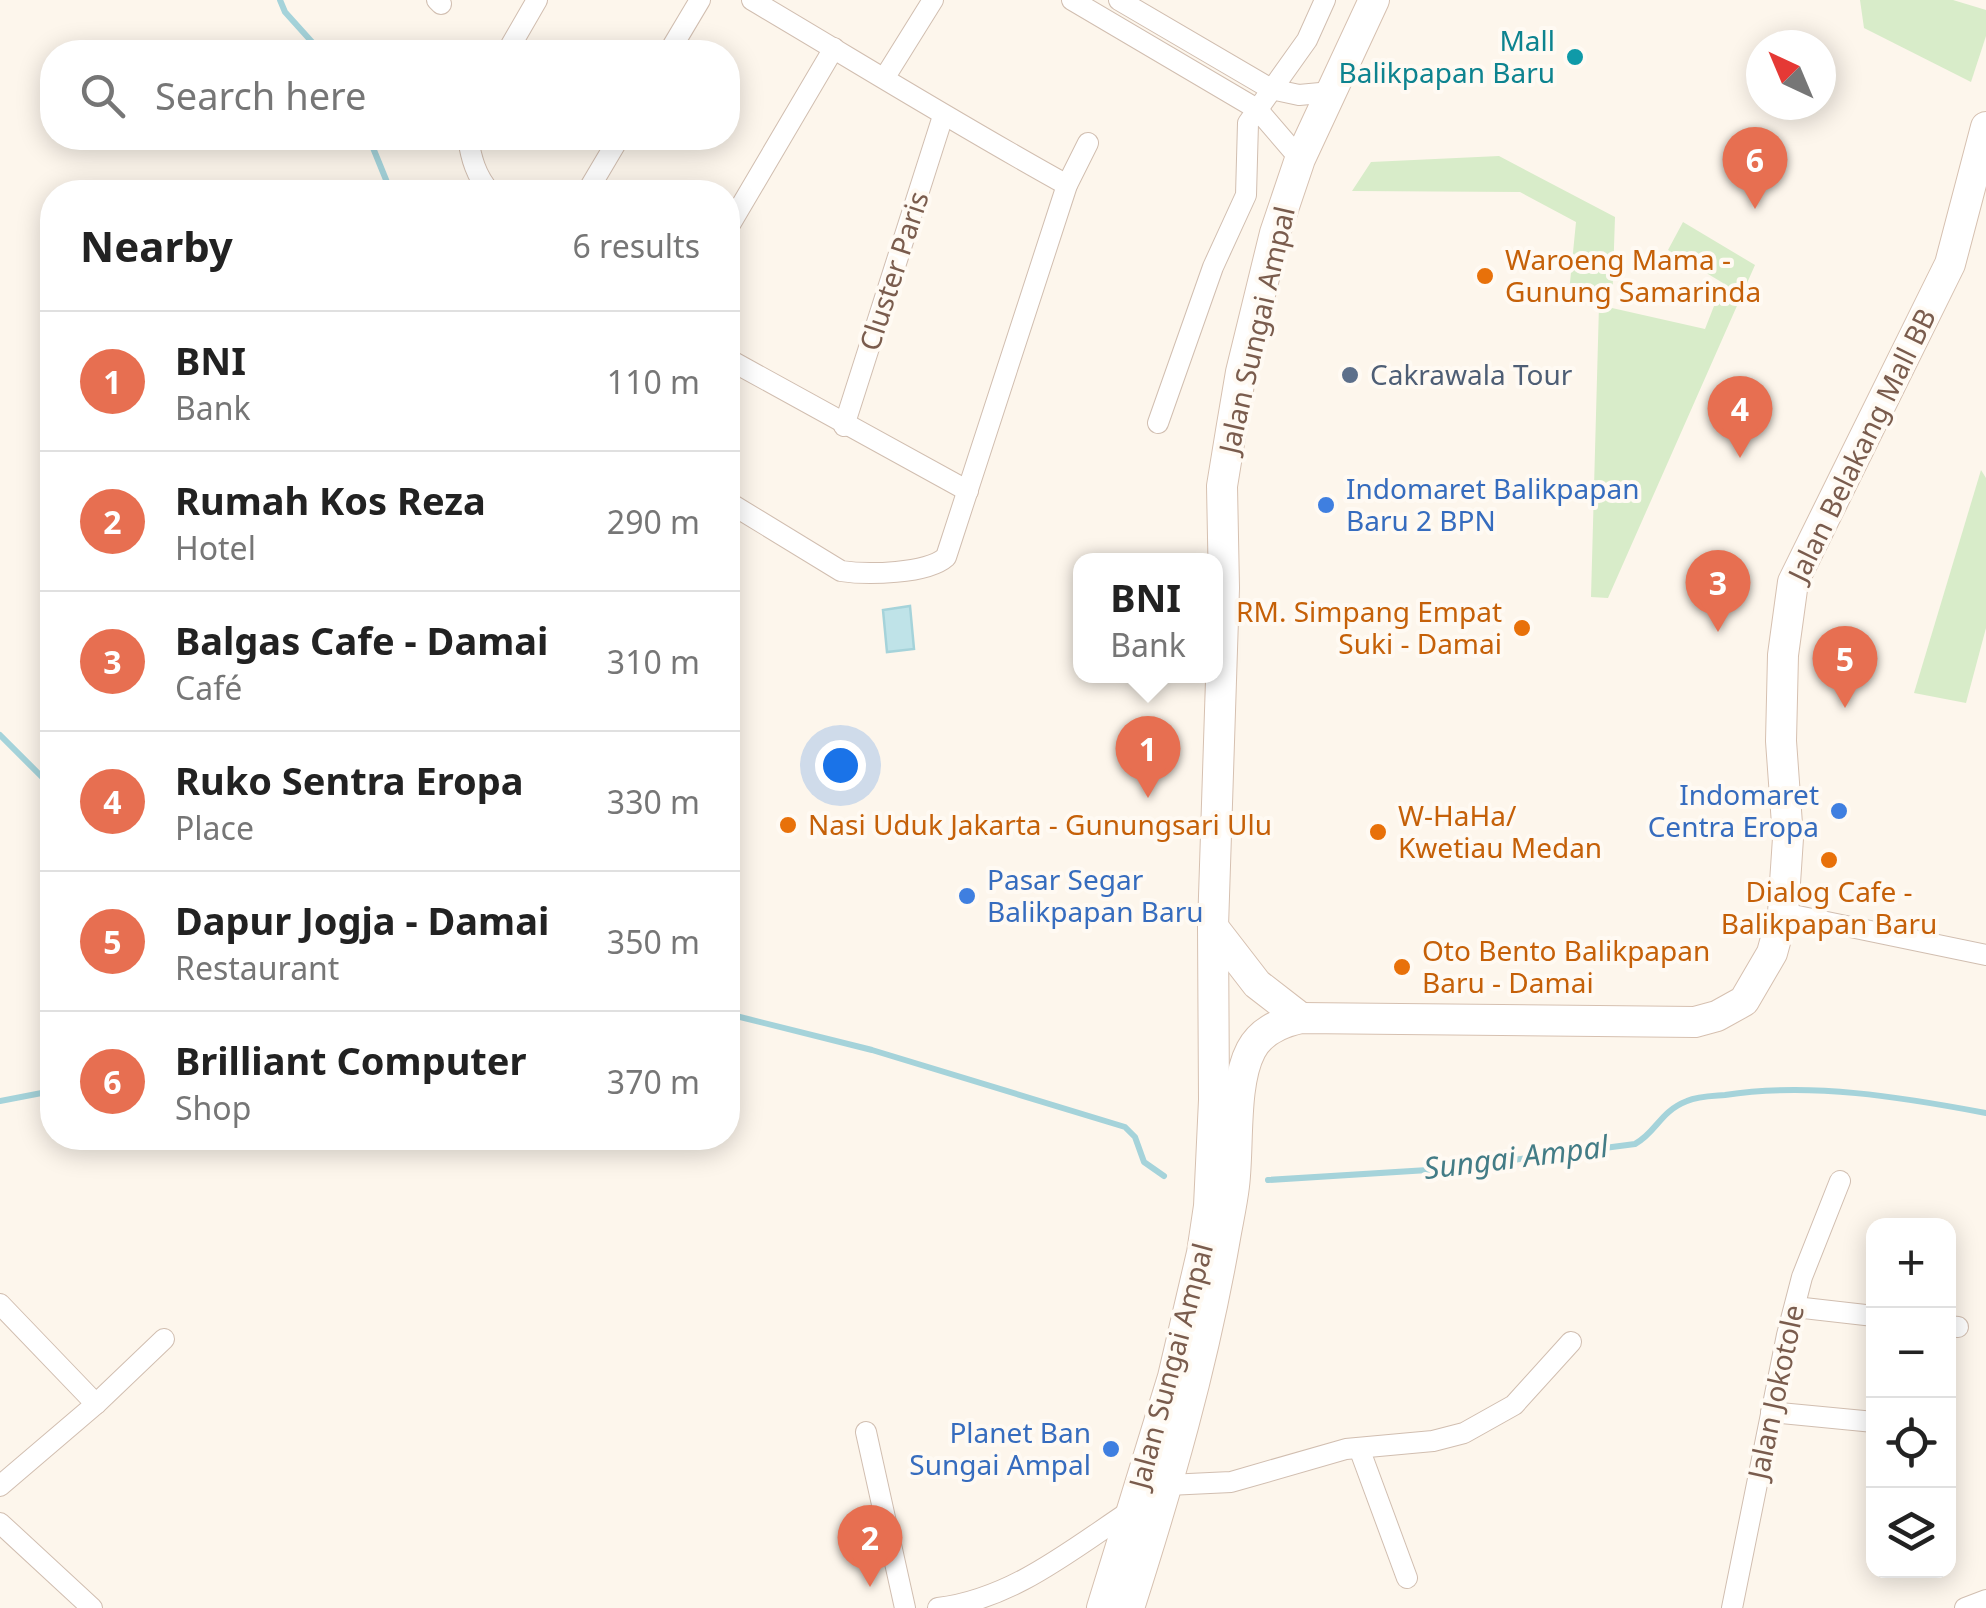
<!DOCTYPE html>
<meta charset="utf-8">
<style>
body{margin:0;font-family:"Noto Sans",sans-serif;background:#f2f2f2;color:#222}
.controls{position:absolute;right:30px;bottom:30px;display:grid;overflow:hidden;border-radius:20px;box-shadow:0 5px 25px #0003}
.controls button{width:90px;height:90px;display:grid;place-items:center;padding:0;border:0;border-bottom:2px solid #e0e0e0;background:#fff;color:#222;font:50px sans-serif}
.compass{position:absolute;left:1746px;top:30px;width:90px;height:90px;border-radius:50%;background:#fff;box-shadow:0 5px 25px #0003;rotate:316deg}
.you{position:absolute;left:840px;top:765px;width:35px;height:35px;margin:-25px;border:8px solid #fff;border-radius:50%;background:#1a73e8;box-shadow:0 0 0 15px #1a73e833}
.badge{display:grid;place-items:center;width:65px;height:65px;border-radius:50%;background:#e76f51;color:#fff;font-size:32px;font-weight:700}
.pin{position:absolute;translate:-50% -82px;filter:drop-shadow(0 2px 5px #0008)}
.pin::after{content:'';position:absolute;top:52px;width:35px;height:30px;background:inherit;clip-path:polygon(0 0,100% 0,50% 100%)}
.popup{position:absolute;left:1073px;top:553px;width:150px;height:130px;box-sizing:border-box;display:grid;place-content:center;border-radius:20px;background:#fff;filter:drop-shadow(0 2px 8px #0005);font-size:32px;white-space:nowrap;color:#767676}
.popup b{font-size:38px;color:#222}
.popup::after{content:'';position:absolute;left:50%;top:100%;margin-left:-20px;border:20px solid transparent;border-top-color:#fff}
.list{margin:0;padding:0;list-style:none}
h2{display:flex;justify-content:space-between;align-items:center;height:130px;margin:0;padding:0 40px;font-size:42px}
h2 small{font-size:32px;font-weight:400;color:#767676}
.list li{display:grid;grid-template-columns:65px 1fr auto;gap:30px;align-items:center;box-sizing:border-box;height:140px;padding:0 40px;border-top:2px solid #e0e0e0}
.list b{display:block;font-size:38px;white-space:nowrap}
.list p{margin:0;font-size:32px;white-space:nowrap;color:#767676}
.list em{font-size:32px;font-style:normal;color:#767676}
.icon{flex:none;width:55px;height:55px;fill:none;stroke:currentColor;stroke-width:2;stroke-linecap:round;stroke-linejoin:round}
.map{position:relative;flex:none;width:1986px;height:1608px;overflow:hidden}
.search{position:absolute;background:#fff;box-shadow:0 5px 25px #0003;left:40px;top:40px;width:700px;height:110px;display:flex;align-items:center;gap:25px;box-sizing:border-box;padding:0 35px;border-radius:40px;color:#767676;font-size:38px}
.panel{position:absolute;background:#fff;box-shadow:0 5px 25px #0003;left:40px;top:180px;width:700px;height:970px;border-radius:40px}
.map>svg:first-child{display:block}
</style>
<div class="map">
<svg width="1986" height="1608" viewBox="0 0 1986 1608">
<rect width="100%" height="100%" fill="#fdf6ec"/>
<g fill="#d8ecc9">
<polygon points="1860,0 1953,0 1986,10 1986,36 1971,82 1864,28"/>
<polygon points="1499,156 1615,217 1612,308 1705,329 1723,283 1668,250 1683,222 1755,265 1608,598 1591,597 1599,305 1568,303 1576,222 1520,192 1352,191 1371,162"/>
<polygon points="1981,470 1986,478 1986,628 1966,703 1914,693"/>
</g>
<polygon fill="#bfe3e8" stroke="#a5d3da" stroke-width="2.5" points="910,606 914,649 887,652 883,610"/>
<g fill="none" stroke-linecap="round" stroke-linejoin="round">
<g stroke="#a5d3da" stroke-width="6">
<polyline points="280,0 285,12 321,52"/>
<polyline points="369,138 391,192"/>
<polyline points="0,735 52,787"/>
<polyline points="728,1014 872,1050 1125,1127 1135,1137 1144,1162 1164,1176"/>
<polyline points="0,1101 52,1091"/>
<path d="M 1268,1180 L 1444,1169 L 1635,1144 C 1657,1132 1659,1112 1687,1101 C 1698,1096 1713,1096 1725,1095 C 1811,1082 1901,1097 1986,1113"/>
</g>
<defs>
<g id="street">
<polyline points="437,0 441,4"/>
<path d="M 752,0 C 857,62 960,126 1067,185"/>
<polyline points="1072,0 1257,109 1300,159"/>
<polyline points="1119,0 1271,89 1299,95 1331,92"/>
<polyline points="507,52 537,0"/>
<polyline points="669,52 700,0"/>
<polyline points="885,77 933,0"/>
<path d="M 468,138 C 471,158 476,176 490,192"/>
<polyline points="587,192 619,138"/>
<polyline points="728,228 834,48"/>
<polyline points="728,359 968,491"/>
<polyline points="1158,423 1213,267 1246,195 1248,123 1307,40 1325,0"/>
<polyline points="844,426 943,116"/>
<path d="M 728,502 L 841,571 C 867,575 927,574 946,557 L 1067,185 L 1088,143"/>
<polyline points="1783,913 1986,955"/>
<polyline points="0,1304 96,1404"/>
<polyline points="1795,1307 1874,1316"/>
<polyline points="1948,1326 1958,1327"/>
<polyline points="1771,1412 1874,1422"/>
<polyline points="866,1432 905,1608"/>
<polyline points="1359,1448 1407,1578"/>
<polyline points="0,1486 96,1404 164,1339"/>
<polyline points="1157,1493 1168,1485 1231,1482 1346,1449 1433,1441 1464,1433 1514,1405 1571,1342"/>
<polyline points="0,1523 92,1608"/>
<path d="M 938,1608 C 1013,1599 1072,1549 1133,1509"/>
<polyline points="1732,1608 1787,1335 1802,1277 1840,1181"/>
<polyline points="1965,1608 1986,1600"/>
</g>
<g id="secondary">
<polyline points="1213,927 1257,984 1301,1018"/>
<polyline points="1102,1608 1173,1377 1202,1253 1209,1206 1214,1100 1213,927 1224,588 1222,486 1231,431 1241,372 1275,233 1300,159 1374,0"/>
<path d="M 1129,1608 C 1168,1486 1203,1365 1225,1238 C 1228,1221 1232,1203 1234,1186 C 1239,1146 1233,1084 1251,1050 C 1261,1031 1282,1022 1301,1018 L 1695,1022 L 1717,1016 L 1744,1001 L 1772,953 L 1783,913 L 1788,838 L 1781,741 L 1783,655 L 1793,582 L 1950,264 L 1986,127"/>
</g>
</defs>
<use href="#street" stroke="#d1beb0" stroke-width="22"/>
<use href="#secondary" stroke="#d6c0b0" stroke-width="32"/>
<use href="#street" stroke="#fff" stroke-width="20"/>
<use href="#secondary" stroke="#fff" stroke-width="30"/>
</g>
<circle fill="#0f9aa8" stroke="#fffaf3" stroke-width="4" cx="1575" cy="57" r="10"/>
<g fill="#e8710a" stroke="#fffaf3" stroke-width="4">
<circle cx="1485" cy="276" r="10"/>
<circle cx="1522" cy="628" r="10"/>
<circle cx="788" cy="825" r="10"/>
<circle cx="1378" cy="832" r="10"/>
<circle cx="1829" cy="860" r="10"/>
<circle cx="1402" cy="967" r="10"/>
</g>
<circle fill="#5c6f8a" stroke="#fffaf3" stroke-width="4" cx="1350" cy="375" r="10"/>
<g fill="#3f7fe0" stroke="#fffaf3" stroke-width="4">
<circle cx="1326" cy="505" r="10"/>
<circle cx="1839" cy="811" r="10"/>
<circle cx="967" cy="896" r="10"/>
<circle cx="1111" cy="1449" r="10"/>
</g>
<g text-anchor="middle" stroke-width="8" stroke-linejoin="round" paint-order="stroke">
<g font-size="28" fill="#0d838f" stroke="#fffaf3" text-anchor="end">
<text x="1555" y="51">Mall<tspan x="1555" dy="32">Balikpapan Baru</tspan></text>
</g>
<g font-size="28" fill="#c56008" stroke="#fffaf3" text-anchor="start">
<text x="1505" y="270">Waroeng Mama -<tspan x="1505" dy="32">Gunung Samarinda</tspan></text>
<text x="1502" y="622" text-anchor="end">RM. Simpang Empat<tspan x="1502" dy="32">Suki - Damai</tspan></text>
<text x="1398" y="826">W-HaHa/<tspan x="1398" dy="32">Kwetiau Medan</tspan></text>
<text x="808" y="835">Nasi Uduk Jakarta - Gunungsari Ulu</text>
<text x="1829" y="902" text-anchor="middle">Dialog Cafe -<tspan x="1829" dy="32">Balikpapan Baru</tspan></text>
<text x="1422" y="961">Oto Bento Balikpapan<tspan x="1422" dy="32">Baru - Damai</tspan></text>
</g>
<g font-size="28" fill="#7a5c4d" stroke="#fffaf3">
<text transform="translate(894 271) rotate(-72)" y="10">Cluster Paris</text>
<text transform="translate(1257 330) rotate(-77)" y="10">Jalan Sungai Ampal</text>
<text transform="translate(1862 445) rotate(-64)" y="10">Jalan Belakang Mall BB</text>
<text transform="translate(1171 1366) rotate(-75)" y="10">Jalan Sungai Ampal</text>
<text transform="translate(1776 1392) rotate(-78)" y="10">Jalan Jokotole</text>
</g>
<g font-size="28" fill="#4e5e75" stroke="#fffaf3" text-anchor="start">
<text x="1370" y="385">Cakrawala Tour</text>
</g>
<g font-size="28" fill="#366cbe" stroke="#fffaf3" text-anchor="start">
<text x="1346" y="499">Indomaret Balikpapan<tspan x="1346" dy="32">Baru 2 BPN</tspan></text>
<text x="1819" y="805" text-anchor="end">Indomaret<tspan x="1819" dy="32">Centra Eropa</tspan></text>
<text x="987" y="890">Pasar Segar<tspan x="987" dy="32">Balikpapan Baru</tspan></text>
<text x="1091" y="1443" text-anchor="end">Planet Ban<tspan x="1091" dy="32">Sungai Ampal</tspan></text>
</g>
<g font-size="30" font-style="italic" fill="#437c86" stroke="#fffaf3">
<text transform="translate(1516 1158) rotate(-7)" y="10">Sungai Ampal</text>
</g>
</g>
</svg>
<div class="controls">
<button>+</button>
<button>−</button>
<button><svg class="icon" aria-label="locate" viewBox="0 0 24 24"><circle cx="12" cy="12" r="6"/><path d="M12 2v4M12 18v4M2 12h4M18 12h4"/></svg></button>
<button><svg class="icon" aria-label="layers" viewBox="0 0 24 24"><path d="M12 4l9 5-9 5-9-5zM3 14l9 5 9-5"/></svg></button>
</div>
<svg class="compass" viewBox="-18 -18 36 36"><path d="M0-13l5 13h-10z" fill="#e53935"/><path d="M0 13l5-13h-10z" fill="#767676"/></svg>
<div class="you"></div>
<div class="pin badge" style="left:1148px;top:798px">1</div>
<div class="popup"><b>BNI</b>Bank</div>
<div class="pin badge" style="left:870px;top:1587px">2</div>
<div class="pin badge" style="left:1718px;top:632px">3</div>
<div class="pin badge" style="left:1740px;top:458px">4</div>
<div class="pin badge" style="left:1845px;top:708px">5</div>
<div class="pin badge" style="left:1755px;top:209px">6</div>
<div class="search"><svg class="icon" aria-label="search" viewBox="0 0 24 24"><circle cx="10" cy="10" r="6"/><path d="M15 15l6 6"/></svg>Search here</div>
<section class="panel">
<h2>Nearby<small>6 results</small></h2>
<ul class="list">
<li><span class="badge">1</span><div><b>BNI</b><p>Bank</p></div><em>110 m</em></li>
<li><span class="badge">2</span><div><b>Rumah Kos Reza</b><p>Hotel</p></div><em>290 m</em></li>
<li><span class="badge">3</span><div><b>Balgas Cafe - Damai</b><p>Café</p></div><em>310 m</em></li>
<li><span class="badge">4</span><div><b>Ruko Sentra Eropa</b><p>Place</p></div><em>330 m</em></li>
<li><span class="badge">5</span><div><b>Dapur Jogja - Damai</b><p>Restaurant</p></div><em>350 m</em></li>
<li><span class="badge">6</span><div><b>Brilliant Computer</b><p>Shop</p></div><em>370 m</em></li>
</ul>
</section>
</div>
